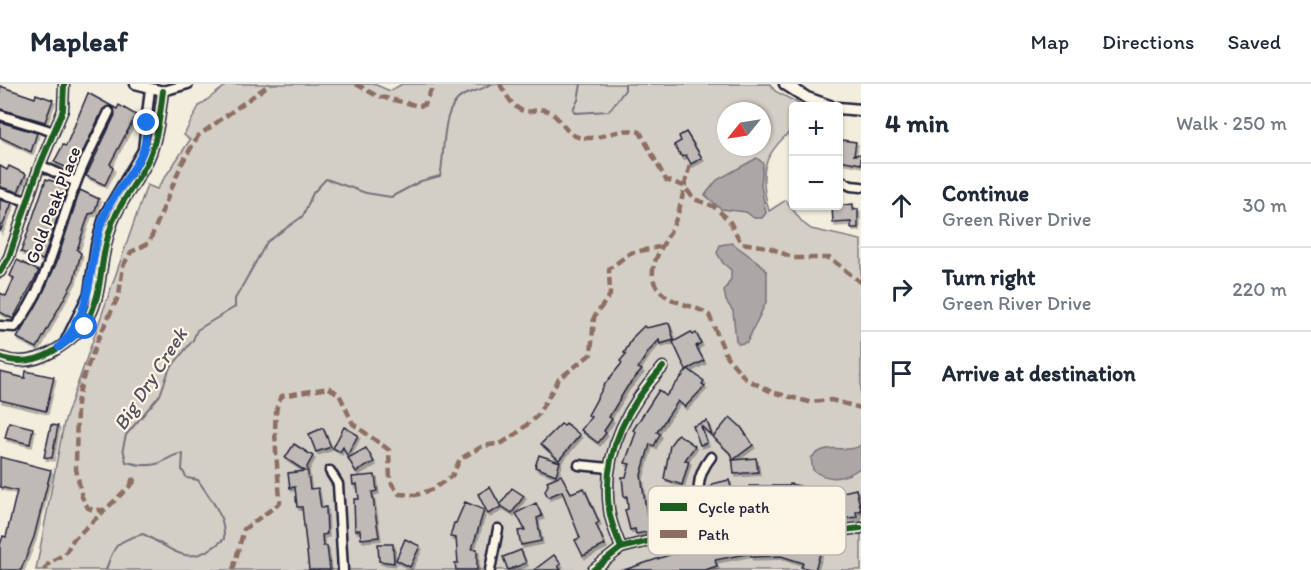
<!DOCTYPE html>
<meta charset="utf-8">
<style>
body{margin:0;font-family:Itim,sans-serif;background:#f2f2f3;color:#1f2937}
.controls{position:absolute;right:18px;top:18px;display:grid;overflow:hidden;border-radius:6px;box-shadow:0 2px 4px #0004}
.controls button{width:54px;height:54px;display:grid;place-items:center;padding:0;border:0;border-bottom:2px solid #e0e1e3;background:#fff;color:#1f2937;font:30px sans-serif}
.compass{position:absolute;left:717px;top:18px;width:54px;height:54px;border-radius:50%;background:#fff;box-shadow:0 2px 4px #0004;rotate:240deg}
.stop{position:absolute;width:18px;height:18px;margin:-14px;border:4px solid #1a73e8;border-radius:50%;background:#fff}
.stop.end{background:#1a73e8;border-color:#fff;box-shadow:0 2px 6px #0008}
.list{margin:0;padding:0;list-style:none}
h2{display:flex;justify-content:space-between;align-items:center;height:78px;margin:0;padding:0 24px;font-size:26px}
h2 small{font-size:20px;font-weight:400;color:#747a83}
.list li{display:grid;grid-template-columns:39px 1fr auto;gap:18px;align-items:center;box-sizing:border-box;height:84px;padding:0 24px;border-top:2px solid #e0e1e3}
.list b{display:block;font-size:22px;white-space:nowrap}
.list p{margin:0;font-size:20px;white-space:nowrap;color:#747a83}
.list em{font-size:20px;font-style:normal;color:#747a83}
.icon{flex:none;width:33px;height:33px;fill:none;stroke:currentColor;stroke-width:2;stroke-linecap:round;stroke-linejoin:round}
.map{position:relative;flex:none;width:861px;height:486px;overflow:hidden}
header{display:flex;align-items:center;gap:36px;box-sizing:border-box;height:84px;padding:0 30px;background:#fff;border-bottom:2px solid #e0e1e3}
header strong{font-size:28px}
nav{display:flex;gap:33px;margin-inline-start:auto;font-size:21px}
main{display:flex}
aside{flex:1;background:#fff}
.map>svg:first-child{display:block}
</style>
<header>
<strong>Mapleaf</strong>
<nav><a>Map</a><a>Directions</a><a>Saved</a></nav>
</header>
<main>
<div class="map">
<svg width="861" height="486" viewBox="0 0 861 486">
<defs>
<filter id="shadow"><feDropShadow dx="2" dy="3" stdDeviation="0" flood-color="#0004"/></filter>
</defs>
<rect width="100%" height="100%" fill="#f3edde"/>
<filter id="ink" filterUnits="userSpaceOnUse"><feTurbulence type="fractalNoise" baseFrequency=".0167" numOctaves="2"/><feDisplacementMap in="SourceGraphic" scale="12" xChannelSelector="R" yChannelSelector="G"/><feConvolveMatrix kernelMatrix="1 2 1 2 8 2 1 2 1" color-interpolation-filters="sRGB"/></filter>
<g filter="url(#ink)">
<path fill="#d4cfc6" stroke="#7b7880" stroke-width="1.5" fill-rule="evenodd" d="M 228,0 L 374,0 L 390,7 L 402,0 L 770,0 L 775,7 L 803,22 L 794,22 L 793,45 C 763,71 758,87 769,127 L 786,116 L 802,138 L 811,145 L 861,156 L 861,486 L 36,486 L 64,339 L 147,101 L 157,105 L 190,56 L 184,51 L 199,22 ZM 726,27 L 762,27 L 762,63 L 726,63 Z"/>
<g fill="#aca7a6" stroke="#75727b" stroke-width="1.5">
<polygon points="757,74 763,79 761,101 766,129 762,134 754,134 746,128 721,125 705,111 717,96"/>
<polygon points="732,159 762,181 767,188 767,216 747,258 739,260 736,257 733,227 726,217 724,207 731,195 731,186 723,179 717,169 720,161"/>
<path d="M 861,361 L 861,383 C 846,395 828,398 813,386 L 811,374 C 830,355 846,372 861,361 Z"/>
</g>
<g fill="none" stroke-linecap="round" stroke-linejoin="round">
<g stroke="#75727b" stroke-width="2">
<polyline points="581,0 578,16 573,25 575,29 609,27 625,6 625,0"/>
<path d="M 106,486 C 114,460 117,457 143,450 C 177,467 188,486 224,455 C 225,430 211,416 198,396 L 187,394 L 182,386 L 183,370 C 172,369 166,378 156,380 C 146,383 135,380 126,378 L 123,364 L 126,351 L 160,311 L 169,286 L 193,256 L 197,246 L 235,223 L 235,215 L 267,158 L 303,132 L 313,109 L 326,95 L 366,109 L 391,113 L 421,97 L 440,92 C 446,69 439,24 464,11 C 473,7 482,6 491,0"/>
</g>
</g>
<g fill="#bfbab6" stroke="#22223b" stroke-width="1.5" filter="url(#shadow)">
<polygon points="0,2 35,14 36,10 53,16 45,38 0,25"/>
<polygon points="88,9 117,25 119,21 136,31 110,80 113,84 105,101 86,92 115,31 111,22 103,25 74,87 54,78 63,61 66,62"/>
<polygon points="0,38 37,49 31,68 0,53"/>
<polygon points="686,48 702,74 691,80 686,71 682,73 674,61 681,57 679,52"/>
<polygon points="842,56 856,58 854,71 861,70 861,80 839,76"/>
<polygon points="0,82 7,86 9,82 26,90 18,108 0,103"/>
<polygon points="46,95 68,102 43,176 21,168"/>
<polygon points="80,106 99,115 94,129 89,130 77,166 81,169 74,196 37,264 17,254 41,213 56,180"/>
<polygon points="0,116 12,119 0,148"/>
<polygon points="853,120 853,126 858,125 858,144 851,144 851,138 833,139 832,122"/>
<polygon points="17,176 39,187 13,235 0,228 0,209 6,212 14,194 10,192"/>
<polygon points="669,239 674,256 660,260 659,256 649,267 638,284 642,286 627,303 609,333 612,335 604,347 606,349 598,359 581,346 591,333 588,331 605,300 622,279 620,277 626,270 624,269 634,252 644,242 646,244"/>
<polygon points="691,248 693,251 696,249 701,259 696,262 704,277 686,286 673,258"/>
<polygon points="688,285 704,297 702,300 705,302 685,323 678,317 657,348 660,350 654,362 650,360 641,391 647,433 650,432 653,447 636,450 635,445 630,446 625,426 628,425 627,412 624,413 622,393 626,393 630,380 625,379 636,348 633,346 659,306 666,312"/>
<polygon points="26,287 54,293 46,327 0,316 0,288 25,294"/>
<polygon points="730,333 741,343 753,361 733,376 756,374 758,388 734,390 732,371 713,353"/>
<polygon points="707,337 712,352 701,342 707,359 700,361 693,342"/>
<polygon points="9,338 33,344 30,360 5,354"/>
<polygon points="566,339 580,351 559,376 541,360 561,340 564,342"/>
<polygon points="51,341 58,342 52,374 44,373"/>
<polygon points="344,343 358,351 347,372 343,363 340,368 333,364"/>
<polygon points="323,344 331,363 316,368 309,350"/>
<polygon points="678,350 695,362 685,376 689,377 682,401 664,395 670,361"/>
<polygon points="294,360 313,372 307,383 310,405 318,404 321,424 326,423 327,450 322,451 323,462 327,462 330,486 309,486 302,423 297,423 295,403 290,404 288,389 305,387 285,374"/>
<polygon points="366,364 374,378 356,388 348,374"/>
<polygon points="539,371 560,378 556,391 535,383"/>
<polygon points="0,373 51,386 34,453 21,486 0,486 0,461 3,452 6,453 17,407 0,403"/>
<polygon points="375,391 377,407 372,408 379,453 361,455 360,446 355,446 354,415 359,415 357,400 353,401 352,393"/>
<polygon points="561,391 571,409 584,404 599,438 596,440 605,461 583,472 575,456 580,454 562,407 548,413 545,407 548,401 547,397"/>
<polygon points="729,396 736,421 716,426 710,403 713,403 712,400"/>
<polygon points="790,400 800,402 799,406 812,410 813,406 822,409 816,429 811,427 810,431 802,428 803,425 775,418 775,423 752,421 753,418 748,418 749,402 789,402"/>
<polygon points="490,403 501,423 488,430 478,410"/>
<polygon points="512,404 524,412 512,429 500,421"/>
<polygon points="856,405 861,426 856,428 857,433 830,436 829,432 826,432 825,416 833,416 833,412 843,411 843,408"/>
<polygon points="465,418 484,426 472,465 477,465 477,486 456,486 455,479 458,479 456,454 450,453 454,439 456,439"/>
<polygon points="536,419 542,432 537,434 541,457 521,461 518,447 525,446 516,429"/>
<polygon points="757,450 777,450 777,453 791,458 792,454 817,462 816,466 821,467 815,486 801,483 803,479 781,472 751,473 751,469 715,476 717,482 705,486 624,486 711,457 741,451 746,459 746,456 757,456"/>
<polygon points="405,455 420,462 410,483 396,476"/>
<polygon points="378,460 393,460 394,479 379,477"/>
<polygon points="521,466 526,479 508,486 503,473"/>
<polygon points="554,471 561,480 558,482 561,486 534,486"/>
</g>
<g fill="none" stroke-linecap="round" stroke-linejoin="round">
<defs>
<g id="minor">
<polyline points="135,0 163,7 188,0"/>
<polyline points="0,31 54,48"/>
<polyline points="40,81 76,98"/>
<polyline points="838,95 851,102 861,103"/>
<polyline points="0,109 27,117"/>
<polyline points="0,188 9,173 38,86 63,26 64,0"/>
<path d="M 0,242 L 15,243 C 48,203 57,146 76,99 C 85,74 98,51 109,28"/>
<polyline points="66,256 89,209 96,161 105,130 143,66 150,5"/>
<path d="M 0,273 C 18,280 36,277 52,268 C 114,232 91,193 113,137 C 121,117 135,101 145,82 C 157,61 160,31 163,7"/>
<polyline points="579,381 609,384"/>
<polyline points="330,387 338,400 343,486"/>
<path d="M 706,441 C 699,413 692,397 711,373"/>
<path d="M 621,464 C 617,452 610,438 609,425 C 602,370 627,322 663,283"/>
<polyline points="490,486 498,445"/>
<polyline points="593,486 621,464 741,434 775,435 827,448 861,444"/>
</g>
<g id="tertiary">
<polyline points="785,0 807,14 830,22"/>
<polyline points="838,24 861,26"/>
</g>
</defs>
<use href="#minor" stroke="#22223b" stroke-width="13"/>
<use href="#tertiary" stroke="#22223b" stroke-width="15"/>
<use href="#minor" stroke="#fcf5e5" stroke-width="8"/>
<use href="#tertiary" stroke="#fcf5e5" stroke-width="10"/>
<g stroke="#8d6e63" stroke-width="4.5" stroke-dasharray="9 4.5" stroke-linecap="butt">
<polyline points="356,0 377,12 419,22 424,21 434,0"/>
<path d="M 500,0 C 526,50 534,13 554,31 C 564,40 568,54 585,54 C 605,55 620,42 640,48 L 666,96 L 684,102 L 694,115 L 713,122 L 729,136 L 741,159 L 768,163 L 794,174 L 830,174 L 861,199"/>
<path d="M 690,81 C 684,100 682,122 674,140 C 667,158 640,187 660,207 C 673,221 694,220 709,231 L 727,273 L 746,295 L 772,308 L 809,318 L 831,316 L 861,324"/>
<polyline points="131,401 132,396 137,395 105,426 93,426 88,424 82,413 76,385 77,319 82,297 99,253 119,211 123,182 131,168 149,159 181,81 198,52 270,0"/>
<polyline points="44,486 50,478 65,470 73,456 105,426"/>
<path d="M 233,486 L 244,445 L 280,419 C 280,399 268,325 282,312 L 329,304 L 339,310 L 353,340 L 389,366 L 390,397 L 399,410 L 416,411 L 433,405 L 452,392 L 460,375 L 483,362 L 502,359 L 516,350 L 537,332 L 559,295 L 591,270 L 594,233 L 610,211 L 609,185 L 630,169 L 659,163"/>
</g>
<defs>
<g id="cycleway">
<polyline points="0,188 9,173 38,86 63,26 64,0"/>
<path d="M 0,273 C 18,280 36,277 52,268 C 114,232 91,193 113,137 C 121,117 135,101 145,82 C 157,61 160,31 163,7"/>
<path d="M 621,464 C 617,452 610,438 609,425 C 602,370 627,322 663,283"/>
<polyline points="593,486 621,464 741,434 775,435 827,448 861,444"/>
</g>
</defs>
<use href="#cycleway" stroke="#fcf5e5" stroke-width="10"/>
<use href="#cycleway" stroke="#1b5e20" stroke-width="6"/>
</g>
</g>
<g fill="none" stroke-linecap="round" stroke-linejoin="round" filter="url(#ink)">
<path stroke="#1a73e8" stroke-width="8" d="M 85,243 L 59,263 C 99,221 85,178 105,130 C 114,107 134,90 143,67 C 146,58 146,48 147,39"/>
</g>
<g text-anchor="middle" stroke-width="4.5" stroke-linejoin="round" paint-order="stroke">
<g font-size="18" fill="#22223b" stroke="#fcf5e5">
<text transform="translate(53 121) rotate(-69)" y="6">Gold Peak Place</text>
</g>
<g font-size="20" font-style="italic" fill="#525160" stroke="#fcf5e5">
<text transform="translate(150 295) rotate(-57)" y="7">Big Dry Creek</text>
</g>
</g>
<rect x="648" y="402" width="198" height="69" rx="9" fill="#fcf5e5" stroke="#bbb6b2" stroke-width="1.5"/>
<rect x="660" y="419" width="27" height="8" fill="#1b5e20"/>
<rect x="660" y="446" width="27" height="8" fill="#8d6e63"/>
<g font-size="16" fill="#22223b">
<text x="698" y="429">Cycle path</text>
<text x="698" y="456">Path</text>
</g>
</svg>
<div class="controls">
<button>+</button>
<button>−</button>
</div>
<svg class="compass" viewBox="-18 -18 36 36"><path d="M0-13l5 13h-10z" fill="#e53935"/><path d="M0 13l5-13h-10z" fill="#747a83"/></svg>
<div class="stop" style="left:85px;top:243px"></div>
<div class="stop end" style="left:147px;top:39px"></div>
</div>
<aside>
<h2>4 min<small>Walk · 250 m</small></h2>
<ul class="list">
<li><svg class="icon" aria-label="ahead" viewBox="0 0 24 24"><path d="M12 20V5M6 11l6-6 6 6"/></svg><div><b>Continue</b><p>Green River Drive</p></div><em>30 m</em></li>
<li><svg class="icon" aria-label="right" viewBox="0 0 24 24"><path d="M7 20v-9h11M14 6l5 5-5 5"/></svg><div><b>Turn right</b><p>Green River Drive</p></div><em>220 m</em></li>
<li><svg class="icon" aria-label="arrive" viewBox="0 0 24 24"><path d="M6 21V4h12l-3 4 3 4H6"/></svg><div><b>Arrive at destination</b></div></li>
</ul>
</aside>
</main>
